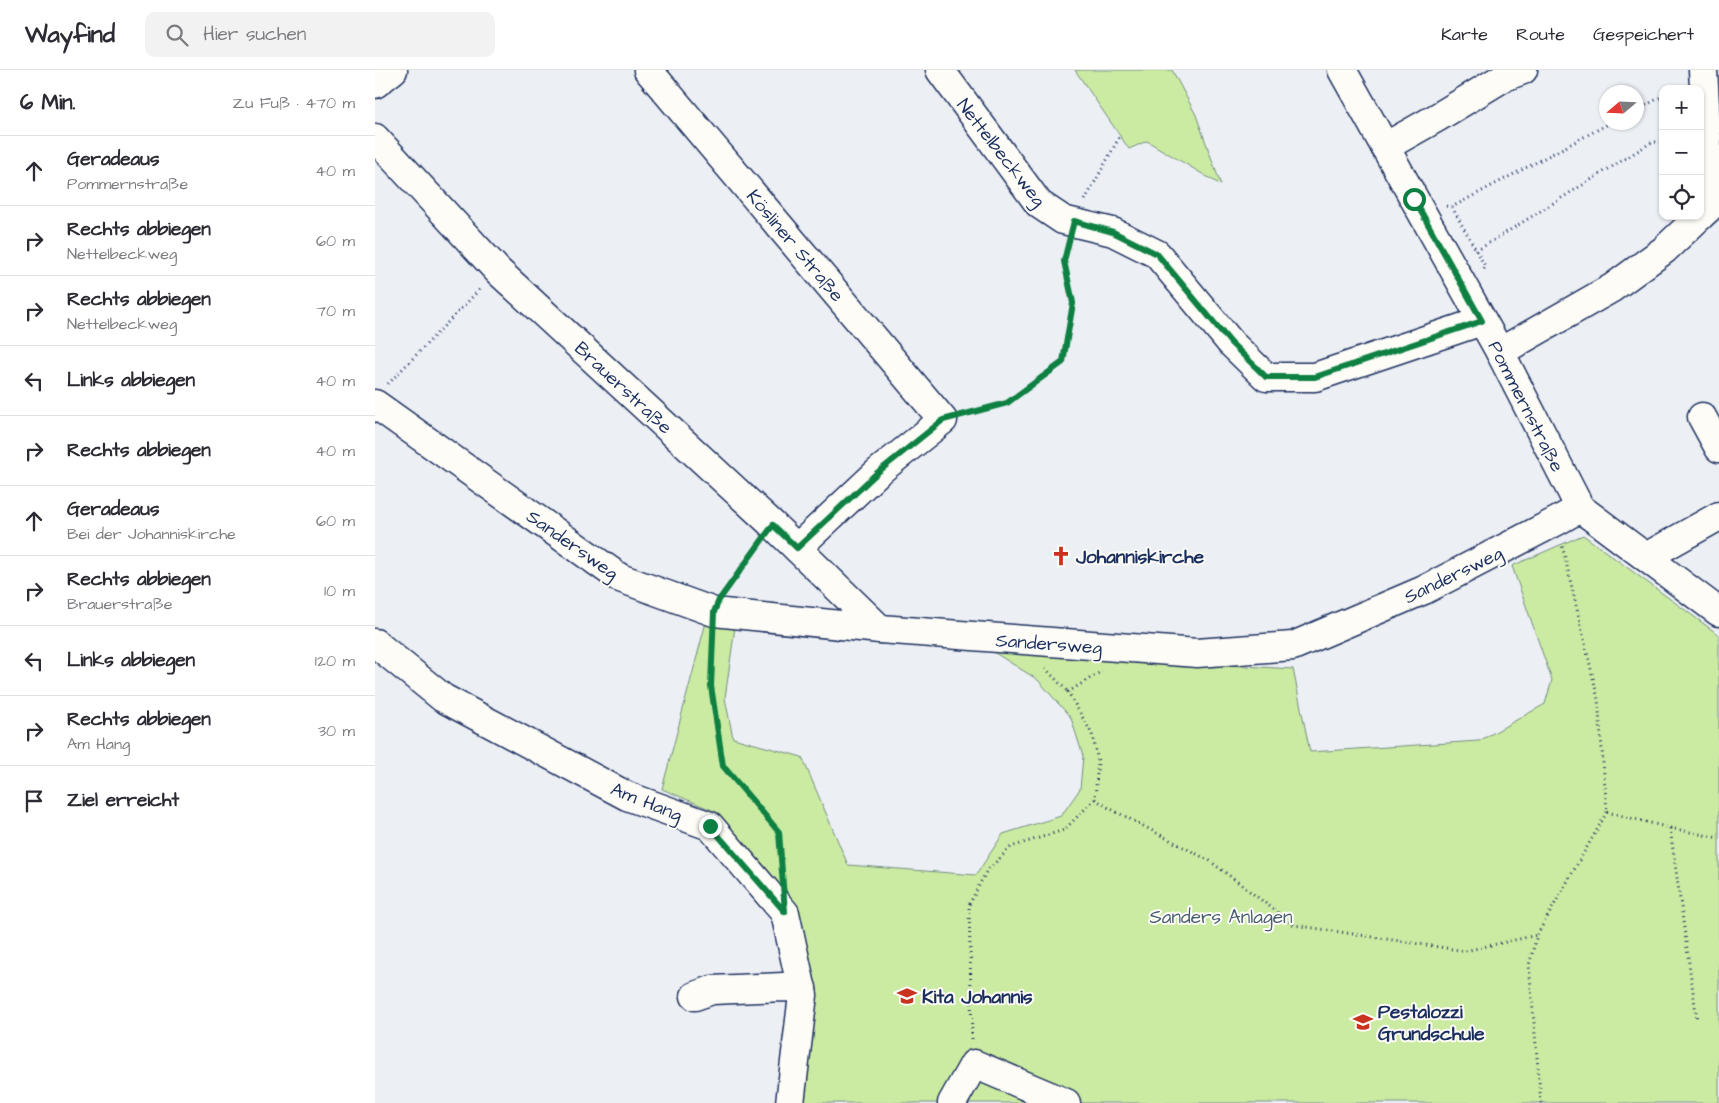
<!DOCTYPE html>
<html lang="de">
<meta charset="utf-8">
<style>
body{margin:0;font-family:"Architects Daughter",sans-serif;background:#f2f2f3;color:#2b2b33}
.controls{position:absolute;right:15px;top:15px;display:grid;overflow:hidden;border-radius:10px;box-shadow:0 1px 4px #0004}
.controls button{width:45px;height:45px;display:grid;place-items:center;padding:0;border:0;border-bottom:1px solid #e1e1e2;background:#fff;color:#2b2b33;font:25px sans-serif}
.compass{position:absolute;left:1224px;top:15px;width:45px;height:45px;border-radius:50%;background:#fff;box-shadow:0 1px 4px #0004;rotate:251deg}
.stop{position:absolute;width:15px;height:15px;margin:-11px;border:4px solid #0b8043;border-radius:50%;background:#fff}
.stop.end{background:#0b8043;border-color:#fff;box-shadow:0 1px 5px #0008}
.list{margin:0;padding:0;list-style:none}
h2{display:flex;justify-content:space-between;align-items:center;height:65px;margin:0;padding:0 20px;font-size:21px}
h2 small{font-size:16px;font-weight:400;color:#7c7c81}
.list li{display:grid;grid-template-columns:32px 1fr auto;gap:15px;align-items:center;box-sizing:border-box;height:70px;padding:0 20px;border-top:1px solid #e1e1e2}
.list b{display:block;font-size:19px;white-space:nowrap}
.list p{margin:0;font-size:16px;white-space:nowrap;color:#7c7c81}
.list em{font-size:16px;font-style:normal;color:#7c7c81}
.icon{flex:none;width:28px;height:28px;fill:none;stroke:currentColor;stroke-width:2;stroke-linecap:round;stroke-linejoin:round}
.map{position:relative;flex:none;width:1344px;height:1033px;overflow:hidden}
header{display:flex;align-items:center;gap:30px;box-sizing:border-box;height:70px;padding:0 25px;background:#fff;border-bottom:1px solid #e1e1e2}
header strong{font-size:24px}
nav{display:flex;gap:28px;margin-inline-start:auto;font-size:18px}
.search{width:350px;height:45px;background:#f2f2f3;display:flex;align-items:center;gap:12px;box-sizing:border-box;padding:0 18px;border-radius:10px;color:#7c7c81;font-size:19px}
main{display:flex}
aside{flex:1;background:#fff}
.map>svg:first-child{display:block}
</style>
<header>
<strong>Wayfind</strong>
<div class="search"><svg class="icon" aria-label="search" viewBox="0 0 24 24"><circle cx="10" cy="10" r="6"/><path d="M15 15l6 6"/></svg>Hier suchen</div>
<nav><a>Karte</a><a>Route</a><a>Gespeichert</a></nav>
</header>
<main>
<aside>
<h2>6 Min.<small>Zu Fuß · 470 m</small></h2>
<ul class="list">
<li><svg class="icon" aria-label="ahead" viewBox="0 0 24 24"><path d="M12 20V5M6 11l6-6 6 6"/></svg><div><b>Geradeaus</b><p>Pommernstraße</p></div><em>40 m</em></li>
<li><svg class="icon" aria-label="right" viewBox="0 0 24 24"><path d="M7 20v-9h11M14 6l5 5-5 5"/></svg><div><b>Rechts abbiegen</b><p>Nettelbeckweg</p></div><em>60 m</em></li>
<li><svg class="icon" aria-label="right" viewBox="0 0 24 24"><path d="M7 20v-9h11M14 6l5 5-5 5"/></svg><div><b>Rechts abbiegen</b><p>Nettelbeckweg</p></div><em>70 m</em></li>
<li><svg class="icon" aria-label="left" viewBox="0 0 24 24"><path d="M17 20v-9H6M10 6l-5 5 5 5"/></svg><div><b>Links abbiegen</b></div><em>40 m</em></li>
<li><svg class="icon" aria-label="right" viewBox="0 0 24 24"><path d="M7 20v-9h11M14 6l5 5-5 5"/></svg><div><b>Rechts abbiegen</b></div><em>40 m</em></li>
<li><svg class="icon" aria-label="ahead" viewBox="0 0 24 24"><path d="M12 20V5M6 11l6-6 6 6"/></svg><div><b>Geradeaus</b><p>Bei der Johanniskirche</p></div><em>60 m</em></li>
<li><svg class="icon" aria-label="right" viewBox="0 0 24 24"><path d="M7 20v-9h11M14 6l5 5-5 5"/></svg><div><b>Rechts abbiegen</b><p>Brauerstraße</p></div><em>10 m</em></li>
<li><svg class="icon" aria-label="left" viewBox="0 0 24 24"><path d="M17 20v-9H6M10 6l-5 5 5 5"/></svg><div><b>Links abbiegen</b></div><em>120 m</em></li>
<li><svg class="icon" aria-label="right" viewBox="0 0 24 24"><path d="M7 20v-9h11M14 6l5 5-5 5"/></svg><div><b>Rechts abbiegen</b><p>Am Hang</p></div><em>30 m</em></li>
<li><svg class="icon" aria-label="arrive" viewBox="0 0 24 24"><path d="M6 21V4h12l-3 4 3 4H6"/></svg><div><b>Ziel erreicht</b></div></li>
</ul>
</aside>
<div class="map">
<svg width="1344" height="1033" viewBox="0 0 1344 1033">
<rect width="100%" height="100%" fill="#eceff4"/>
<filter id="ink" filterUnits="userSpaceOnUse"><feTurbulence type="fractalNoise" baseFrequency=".02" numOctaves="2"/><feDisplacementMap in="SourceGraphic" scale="10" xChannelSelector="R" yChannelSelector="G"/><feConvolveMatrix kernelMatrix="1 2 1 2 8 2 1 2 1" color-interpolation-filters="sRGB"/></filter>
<g filter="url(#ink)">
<g fill="#cbeba2" stroke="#738d80">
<polygon points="700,0 797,0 821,45 846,115 772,71 754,79"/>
<polygon points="1208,465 1344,565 1344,1033 429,1033 440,925 422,838 344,743 287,719 331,552 360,557 350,628 358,668 427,687 473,795 601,805 628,764 686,746 705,719 708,686 696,648 663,610 617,581 918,599 935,682 1104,671 1170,634 1177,610 1137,496"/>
</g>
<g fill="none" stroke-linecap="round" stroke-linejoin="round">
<defs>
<g id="minor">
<polyline points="273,0 568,350 503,402 422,478"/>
<polyline points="565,0 664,134 688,150 738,162 782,184 856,273 891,307 940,307 1107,251"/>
<polyline points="967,0 1125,282 1205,438 1344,542"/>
<polyline points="0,14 18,0"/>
<polyline points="0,68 123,201 398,455 505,559"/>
<polyline points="1010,77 1063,47 1129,7 1148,0"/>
<polyline points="1325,146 1336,136 1328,0"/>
<polyline points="1125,282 1237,218 1289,180 1325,146"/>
<polyline points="0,334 245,508 339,542 505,559 822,583 918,576 1049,520 1182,451 1205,438"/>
<polyline points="1327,347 1344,378"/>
<polyline points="1271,487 1344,446"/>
<polyline points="0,573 68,628 252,726 335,756 410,843 428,925 415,1033"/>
<polyline points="320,926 337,920 408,917 427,918"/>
<polyline points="577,1033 599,994 691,1033"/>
</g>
</defs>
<use href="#minor" stroke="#1b2f5e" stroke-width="31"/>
<g stroke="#1b2f5e" stroke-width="3" stroke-dasharray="1 4" stroke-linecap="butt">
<polyline points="1262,40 1288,26"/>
<polyline points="710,130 745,66"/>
<polyline points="1071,136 1077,137 1237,52"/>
<polyline points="1077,137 1110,196 1108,202"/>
<polyline points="1101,181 1277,72 1288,72"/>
<polyline points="13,314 106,218"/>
<polyline points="591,344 632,333 687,292 699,233 689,191 693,175"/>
<polyline points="352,519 383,476"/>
<polyline points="338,567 336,616 348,696 404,763 407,800"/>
<polyline points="670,598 693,622"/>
<polyline points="720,729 734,738 835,791 919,855 1090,881 1162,865"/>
<polyline points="1232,742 1295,758 1344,768"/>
<polyline points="1295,758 1322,950"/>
<polyline points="597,969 594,835 611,802 636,777 689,760 720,729 723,691 717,664 693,622 727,601"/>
<polyline points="1166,1033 1154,895 1162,865 1232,742 1223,629 1187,475"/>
</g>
<use href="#minor" stroke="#fdfcf7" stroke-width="28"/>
</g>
</g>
<g fill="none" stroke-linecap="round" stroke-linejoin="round" filter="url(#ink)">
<polyline stroke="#0b8043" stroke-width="6" points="335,756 410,842 404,762 348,696 336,616 339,542 344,530 398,455 422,478 503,402 568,350 632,333 688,292 698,233 689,191 699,151 738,162 782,184 856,273 891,307 940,307 1107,251 1039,129"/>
</g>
<defs>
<symbol id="church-bare" viewBox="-9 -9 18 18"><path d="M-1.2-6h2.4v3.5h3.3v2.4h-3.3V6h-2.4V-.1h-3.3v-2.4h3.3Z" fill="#c8321e" stroke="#fdfcf7" stroke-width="2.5" paint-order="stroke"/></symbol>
<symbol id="school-bare" viewBox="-9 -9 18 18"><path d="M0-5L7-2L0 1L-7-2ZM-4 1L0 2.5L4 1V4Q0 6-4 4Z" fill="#c8321e" stroke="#fdfcf7" stroke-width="2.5" paint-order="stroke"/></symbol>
</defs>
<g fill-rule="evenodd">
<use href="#church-bare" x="672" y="472" width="28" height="28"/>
<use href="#school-bare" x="518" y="912" width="28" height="28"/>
<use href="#school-bare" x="974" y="938" width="28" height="28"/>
</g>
<g text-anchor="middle" stroke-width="4" stroke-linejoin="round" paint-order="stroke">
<g font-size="19" fill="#1b2f5e" stroke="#fdfcf7">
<text transform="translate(627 82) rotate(52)" y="7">Nettelbeckweg</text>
<text transform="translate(421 175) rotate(50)" y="7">Kösliner Straße</text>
<text transform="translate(249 317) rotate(43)" y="7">Brauerstraße</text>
<text transform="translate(1152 336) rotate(63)" y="7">Pommernstraße</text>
<text transform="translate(198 474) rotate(35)" y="7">Sandersweg</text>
<text transform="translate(1078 504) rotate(-26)" y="7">Sandersweg</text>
<text transform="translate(674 573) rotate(4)" y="7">Sandersweg</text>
<text transform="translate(272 731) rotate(22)" y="7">Am Hang</text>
</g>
<g font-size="19" font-weight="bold" fill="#1b2f5e" stroke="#fdfcf7" text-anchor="start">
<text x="701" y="493">Johanniskirche</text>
<text x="547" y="933">Kita Johannis</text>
<text x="1003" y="948">Pestalozzi<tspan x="1003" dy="22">Grundschule</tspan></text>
</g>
<g font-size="19" fill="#475e6f" stroke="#fdfcf7">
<text x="846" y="853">Sanders Anlagen</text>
</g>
</g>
</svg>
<div class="controls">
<button>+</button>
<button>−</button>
<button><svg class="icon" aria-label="locate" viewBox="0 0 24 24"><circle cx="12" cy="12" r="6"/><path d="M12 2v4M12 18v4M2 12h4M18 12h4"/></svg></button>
</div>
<svg class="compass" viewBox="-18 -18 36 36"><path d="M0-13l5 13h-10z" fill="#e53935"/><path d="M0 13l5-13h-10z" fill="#7c7c81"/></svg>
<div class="stop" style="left:1039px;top:129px"></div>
<div class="stop end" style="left:335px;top:756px"></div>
</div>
</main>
